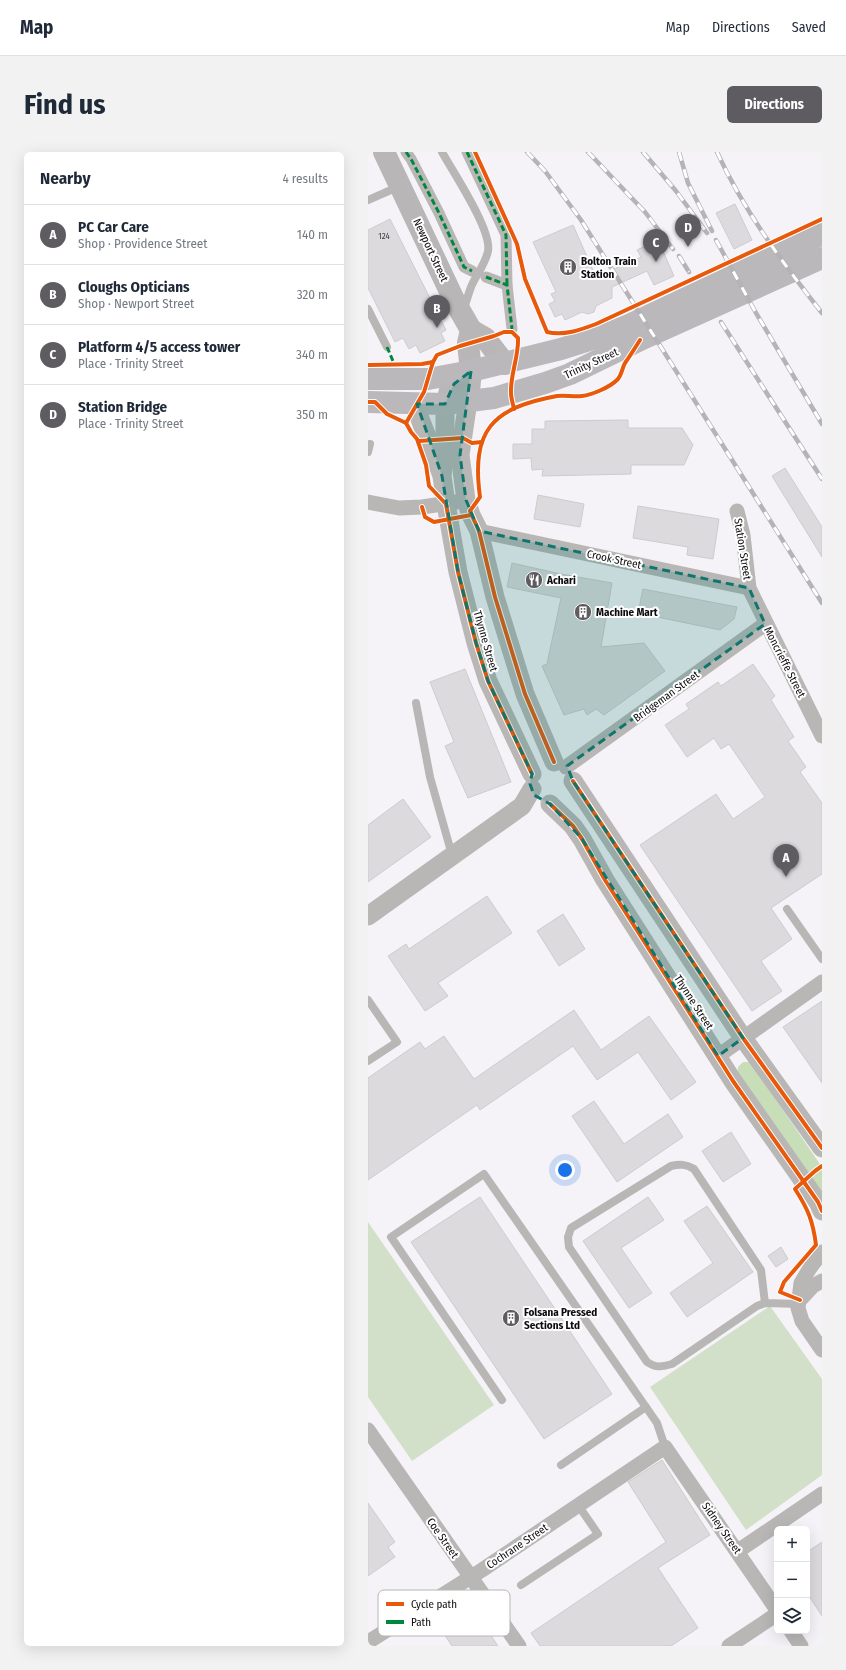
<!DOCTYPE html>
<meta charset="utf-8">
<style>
body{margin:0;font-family:"Fira Sans Condensed",sans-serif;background:#f2f2f3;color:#1f2937}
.controls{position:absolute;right:12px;bottom:12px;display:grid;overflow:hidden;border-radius:6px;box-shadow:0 4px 16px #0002}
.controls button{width:36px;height:36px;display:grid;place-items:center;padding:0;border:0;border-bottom:1px solid #e0e1e3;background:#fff;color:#1f2937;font:20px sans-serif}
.you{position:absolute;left:197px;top:1018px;width:14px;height:14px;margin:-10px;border:3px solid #fff;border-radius:50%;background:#1a73e8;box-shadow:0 0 0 6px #1a73e833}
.badge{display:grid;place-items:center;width:26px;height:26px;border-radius:50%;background:#5e5c60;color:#fff;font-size:13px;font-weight:700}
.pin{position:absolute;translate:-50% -33px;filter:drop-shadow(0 1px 2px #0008)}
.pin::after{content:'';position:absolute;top:21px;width:14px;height:12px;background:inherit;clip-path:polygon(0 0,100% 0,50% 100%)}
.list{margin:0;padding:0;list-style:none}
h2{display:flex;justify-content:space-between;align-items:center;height:52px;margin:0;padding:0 16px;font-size:17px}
h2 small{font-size:13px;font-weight:400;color:#747a83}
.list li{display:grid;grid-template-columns:26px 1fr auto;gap:12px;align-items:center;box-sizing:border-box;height:60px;padding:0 16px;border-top:1px solid #e0e1e3}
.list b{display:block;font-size:15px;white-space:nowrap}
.list p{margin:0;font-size:13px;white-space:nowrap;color:#747a83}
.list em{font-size:13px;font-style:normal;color:#747a83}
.icon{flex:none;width:22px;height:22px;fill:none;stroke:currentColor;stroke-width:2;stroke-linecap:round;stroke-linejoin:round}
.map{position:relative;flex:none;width:454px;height:1494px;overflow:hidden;border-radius:6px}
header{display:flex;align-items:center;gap:24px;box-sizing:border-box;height:56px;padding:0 20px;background:#fff;border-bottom:1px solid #e0e1e3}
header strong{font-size:19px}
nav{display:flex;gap:22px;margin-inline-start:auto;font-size:14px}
.intro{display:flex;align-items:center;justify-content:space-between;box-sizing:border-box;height:96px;padding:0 24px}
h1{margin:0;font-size:28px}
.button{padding:10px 18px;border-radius:6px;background:#5e5c60;color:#fff;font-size:14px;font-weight:700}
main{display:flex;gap:24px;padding:0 24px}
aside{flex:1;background:#fff;border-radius:6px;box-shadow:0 4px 16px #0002}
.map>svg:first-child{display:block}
</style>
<header>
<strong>Map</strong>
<nav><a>Map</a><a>Directions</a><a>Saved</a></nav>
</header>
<div class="intro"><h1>Find us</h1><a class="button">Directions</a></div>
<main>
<aside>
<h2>Nearby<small>4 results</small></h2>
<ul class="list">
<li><span class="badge">A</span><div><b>PC Car Care</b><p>Shop · Providence Street</p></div><em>140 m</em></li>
<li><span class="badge">B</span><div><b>Cloughs Opticians</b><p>Shop · Newport Street</p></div><em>320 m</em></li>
<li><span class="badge">C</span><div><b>Platform 4/5 access tower</b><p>Place · Trinity Street</p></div><em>340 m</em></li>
<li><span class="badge">D</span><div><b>Station Bridge</b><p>Place · Trinity Street</p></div><em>350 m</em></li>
</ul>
</aside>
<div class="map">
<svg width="454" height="1494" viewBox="0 0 454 1494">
<rect width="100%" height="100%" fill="#f5f3f7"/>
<g fill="#d2e0c9">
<polygon points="0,1070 126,1253 44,1309 0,1245"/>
<polygon points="402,1154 454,1227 454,1323 378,1378 282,1235"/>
</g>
<polygon fill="#c8deb9" points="375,910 382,910 454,1015 454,1042 369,922 370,915"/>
<g fill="#dcdadd" stroke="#cdcbce">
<polygon points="367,52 384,88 366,97 348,61"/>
<polygon points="22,67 78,178 73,181 77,189 52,201 48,193 41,197 35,186 27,190 0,136 0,78"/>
<polygon points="205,73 229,127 235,122 273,105 269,98 290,88 306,124 286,133 279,119 244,135 244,146 228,154 226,160 220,162 214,160 197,168 194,162 187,165 181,152 187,149 183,142 188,140 165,90"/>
<polygon points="260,268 260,276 314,276 325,293 316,313 263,313 263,322 174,324 175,317 164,318 163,306 145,307 145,292 164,292 164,277 177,277 177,269"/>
<polygon points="417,316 454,375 454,405 404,324"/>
<polygon points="170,343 216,352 212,375 166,367"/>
<polygon points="270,354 351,367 345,407 319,403 320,395 265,386"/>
<polygon points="144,411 193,422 244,431 233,495 276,491 297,519 236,563 228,557 219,563 216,557 196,563 174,514 179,512 193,446 139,435"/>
<polygon points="275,437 369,455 366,467 352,478 270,461"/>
<polygon points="385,512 407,544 403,548 426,585 420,589 438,615 432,620 454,651 454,722 403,756 424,787 393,809 414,839 384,859 272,693 348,642 365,667 397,645 361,592 353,597 346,586 319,605 297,573 321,557 318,552 350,530 353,534"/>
<polygon points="97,517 143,630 100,646 77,594 86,590 62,530"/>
<polygon points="35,647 63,685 0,730 0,673"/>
<polygon points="119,744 144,781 70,831 80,844 57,859 20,804 38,792 41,797"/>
<polygon points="195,762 217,797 191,814 169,779"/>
<polygon points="454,849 454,931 415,875"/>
<polygon points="206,858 233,898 281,864 328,930 303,948 270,900 229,928 205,894 112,958 109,953 0,1028 0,926 52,890 57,897 76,884 106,927"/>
<polygon points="226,949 256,992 300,962 315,985 249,1030 204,964"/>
<polygon points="363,980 383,1012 355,1030 334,999"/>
<polygon points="112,1045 244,1242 176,1287 43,1090"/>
<polygon points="280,1045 296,1068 253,1096 284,1141 261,1156 215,1089"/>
<polygon points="339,1054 385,1120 319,1165 302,1141 345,1111 316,1069"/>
<polygon points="413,1095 420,1107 408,1115 400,1104"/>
<polygon points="294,1308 342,1383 290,1416 330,1476 303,1494 172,1494 163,1481 298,1390 260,1330"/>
<polygon points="0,1351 27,1390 20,1395 27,1405 0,1424"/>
<polygon points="454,1390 454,1464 439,1441 439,1400"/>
<polygon points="102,1452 130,1494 84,1494 70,1473"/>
</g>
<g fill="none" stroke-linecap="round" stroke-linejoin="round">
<g stroke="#b8b7b6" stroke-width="8">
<path d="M 74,0 C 85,20 124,78 120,99 C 117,113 108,123 103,135 C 100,143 98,151 95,159"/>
<polyline points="0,48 32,34"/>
<polyline points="0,157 19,195"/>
<polyline points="0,300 2,292"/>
<polyline points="48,551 62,625 84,703"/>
<polyline points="419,757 454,807"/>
<polyline points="0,848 29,890 0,909"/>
<path d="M 397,1151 L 393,1118 L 326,1017 C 318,1012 312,1012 303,1014 L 203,1076 L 200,1085 L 201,1095 L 279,1210 C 288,1216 293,1215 304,1212 L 389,1154 L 397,1151 L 431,1152"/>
<polyline points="134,1248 23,1085 116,1022 289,1271 297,1295"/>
<polyline points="193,1313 278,1255"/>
<polyline points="153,1433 230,1382 210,1353"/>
</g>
<g stroke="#b8b7b6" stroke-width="11">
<polyline points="38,0 43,7 71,61 96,115 104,119"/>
<polyline points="99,0 138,83 139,133"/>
<polyline points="118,125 139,133 144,177"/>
</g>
<g stroke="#b8b7b6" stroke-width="15">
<polyline points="0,350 31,356 54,355 88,350"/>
<polyline points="369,359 375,383 381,436 454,584"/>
<polyline points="111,379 381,436"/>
<polyline points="198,615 397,472"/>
<polyline points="350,904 454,830"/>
<polyline points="454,1100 442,1116 433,1131 430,1156 434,1169 454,1198"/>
<polyline points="432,1148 445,1134 454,1129"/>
<polyline points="0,1278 151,1494"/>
<polyline points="370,1399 454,1342"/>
<polyline points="423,1479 433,1494"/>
<polyline points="0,1490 114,1418 297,1295 409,1458"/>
<polyline points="361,1494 409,1462"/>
</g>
<g stroke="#b8b7b6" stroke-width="19">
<polyline points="103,219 93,226 86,232 80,240 77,252 77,298 74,324 78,352 90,420 108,491 120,529 164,622"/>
<polyline points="100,249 92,303 98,348 103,363 111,379 127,445 157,542 186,610"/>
<polyline points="49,252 52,267 73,321"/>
<polyline points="205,629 375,886 454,996"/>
<polyline points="182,652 205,674 214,687 237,728 365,929 450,1050 454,1059"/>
<polyline points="0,764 154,654 164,637"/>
</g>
<g stroke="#b8b6b6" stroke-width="22">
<polyline points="16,0 87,150 103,178 100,191 103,219 100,249"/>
<polyline points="103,178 117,186 137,212"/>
</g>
<g stroke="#bab8ba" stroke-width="22">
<polyline points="0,227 60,227 103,219 193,197 234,184 261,173 454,82"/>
<polyline points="0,250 77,252 126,246 177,231 202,222 272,188 454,106"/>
</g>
<defs>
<g id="rail">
<polyline points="159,0 177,19 213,68 454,451"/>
<polyline points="220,0 277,60 305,97"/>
<polyline points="275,0 308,39 339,81"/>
<polyline points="311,0 320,31 344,79"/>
<path d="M 349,0 C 376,59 414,110 454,161"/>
<polyline points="348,88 388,161 454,272"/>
<polyline points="311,104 321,120"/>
<polyline points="353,170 454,327"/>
</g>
</defs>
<use href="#rail" stroke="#b5b3b6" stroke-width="4.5"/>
<use href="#rail" stroke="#fff" stroke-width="3" stroke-dasharray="9" stroke-linecap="butt"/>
<g stroke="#00873e" stroke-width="3" stroke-dasharray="6 3" stroke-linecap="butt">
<polyline points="38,0 43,7 71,61 96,115 104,119"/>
<polyline points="99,0 138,83 139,133"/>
<polyline points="118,125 139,133 144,177"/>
<polyline points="19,195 25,209"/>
</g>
<defs>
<g id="cycleway">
<path d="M 107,0 L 149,92 L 157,127 L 179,180 C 196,184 212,178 228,172 L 454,67"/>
<path d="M 0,213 L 54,212 L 65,210 L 69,203 L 92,194 L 126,184 L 136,180 L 144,180 L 150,186 C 151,204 142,223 143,241 C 143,246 145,252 146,257"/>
<polyline points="0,250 7,250 19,262 38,271 43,280 49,287 58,313 61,334 78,352 90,420 108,491 120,529 164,622"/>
<polyline points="38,271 56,240 65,210"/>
<polyline points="51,289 95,286 104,291 114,290"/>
<polyline points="54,355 57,365 66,370 103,363"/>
<path d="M 186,610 L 157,542 L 127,445 L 111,379 L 102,359 L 112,345 C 103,278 124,256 189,244 C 197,243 206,245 214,244 C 224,243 242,235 249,228 C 254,223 254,216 257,211 C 262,204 267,196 272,188"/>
<polyline points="205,629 375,886 454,996"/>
<polyline points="182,652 205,674 214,687 237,728 365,929 450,1050 454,1059"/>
<path d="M 432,1148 L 412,1140 L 416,1130 L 448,1093 C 445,1069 440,1057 427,1037 L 447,1019 L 454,1014"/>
</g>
</defs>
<use href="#cycleway" stroke="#fff" stroke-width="6"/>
<use href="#cycleway" stroke="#e8590c" stroke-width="4"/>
</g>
<path fill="#0f766e" fill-opacity="0.2" stroke="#0f766e" stroke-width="3" stroke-dasharray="8 5" stroke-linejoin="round" d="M 103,219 L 92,303 L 98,348 L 111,379 L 381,436 L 397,472 L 199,614 L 205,629 L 375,886 L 350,904 L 214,687 L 182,652 L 166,643 L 162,632 L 164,622 L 120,529 L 108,491 L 90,420 L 74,324 L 49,252 L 77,252 L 86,232 Z"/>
<defs>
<symbol id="building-disc" viewBox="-11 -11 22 22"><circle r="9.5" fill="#5e5c60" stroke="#fff"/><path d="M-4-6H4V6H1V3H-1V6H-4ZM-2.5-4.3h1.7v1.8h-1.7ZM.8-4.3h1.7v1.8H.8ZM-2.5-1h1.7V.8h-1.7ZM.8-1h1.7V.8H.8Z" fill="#fff"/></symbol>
<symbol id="restaurant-disc" viewBox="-11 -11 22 22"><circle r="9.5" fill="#5e5c60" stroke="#fff"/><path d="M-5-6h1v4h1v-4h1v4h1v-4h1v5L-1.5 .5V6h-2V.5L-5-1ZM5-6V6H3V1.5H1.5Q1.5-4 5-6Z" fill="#fff"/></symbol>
</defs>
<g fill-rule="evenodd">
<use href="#building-disc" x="190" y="105" width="20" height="20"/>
<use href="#restaurant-disc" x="156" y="418" width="20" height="20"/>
<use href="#building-disc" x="205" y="450" width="20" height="20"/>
<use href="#building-disc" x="133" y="1156" width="20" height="20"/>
</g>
<g text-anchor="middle" stroke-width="4" stroke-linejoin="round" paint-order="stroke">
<g font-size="9" fill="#413f42">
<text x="16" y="87">124</text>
</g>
<g font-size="11" fill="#0d0b0e" stroke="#fff">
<text transform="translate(63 98) rotate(65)" y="4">Newport Street</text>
<text transform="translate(223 211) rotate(-25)" y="4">Trinity Street</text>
<text transform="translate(375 397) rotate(81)" y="4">Station Street</text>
<text transform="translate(246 407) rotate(12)" y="4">Crook Street</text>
<text transform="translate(118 489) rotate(74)" y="4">Thynne Street</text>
<text transform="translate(417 510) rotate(63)" y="4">Moncrieffe Street</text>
<text transform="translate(298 544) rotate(-36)" y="4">Bridgeman Street</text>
<text transform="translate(326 850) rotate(57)" y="4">Thynne Street</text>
<text transform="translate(354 1376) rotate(55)" y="4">Sidney Street</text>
<text transform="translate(75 1386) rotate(55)" y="4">Coe Street</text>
<text transform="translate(149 1394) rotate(-34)" y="4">Cochrane Street</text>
</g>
<g font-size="11" font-weight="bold" fill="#0d0b0e" stroke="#fff" text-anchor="start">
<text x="213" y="113">Bolton Train<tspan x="213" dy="13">Station</tspan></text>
<text x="179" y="432">Achari</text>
<text x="228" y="464">Machine Mart</text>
<text x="156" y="1164">Folsana Pressed<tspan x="156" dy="13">Sections Ltd</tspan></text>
</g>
</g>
<rect x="10" y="1438" width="132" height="46" rx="6" fill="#fff" stroke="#b6b6b7" stroke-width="1"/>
<rect x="18" y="1450" width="18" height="4" fill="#e8590c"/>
<rect x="18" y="1468" width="18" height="4" fill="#00873e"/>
<g font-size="11" fill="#0d0b0e">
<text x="43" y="1456">Cycle path</text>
<text x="43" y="1474">Path</text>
</g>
</svg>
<div class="controls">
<button>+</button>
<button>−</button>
<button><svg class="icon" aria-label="layers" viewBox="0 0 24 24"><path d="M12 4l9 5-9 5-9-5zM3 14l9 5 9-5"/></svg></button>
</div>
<div class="you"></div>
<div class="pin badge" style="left:418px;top:725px">A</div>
<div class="pin badge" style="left:69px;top:176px">B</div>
<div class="pin badge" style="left:288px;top:110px">C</div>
<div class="pin badge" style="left:320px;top:95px">D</div>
</div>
</main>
